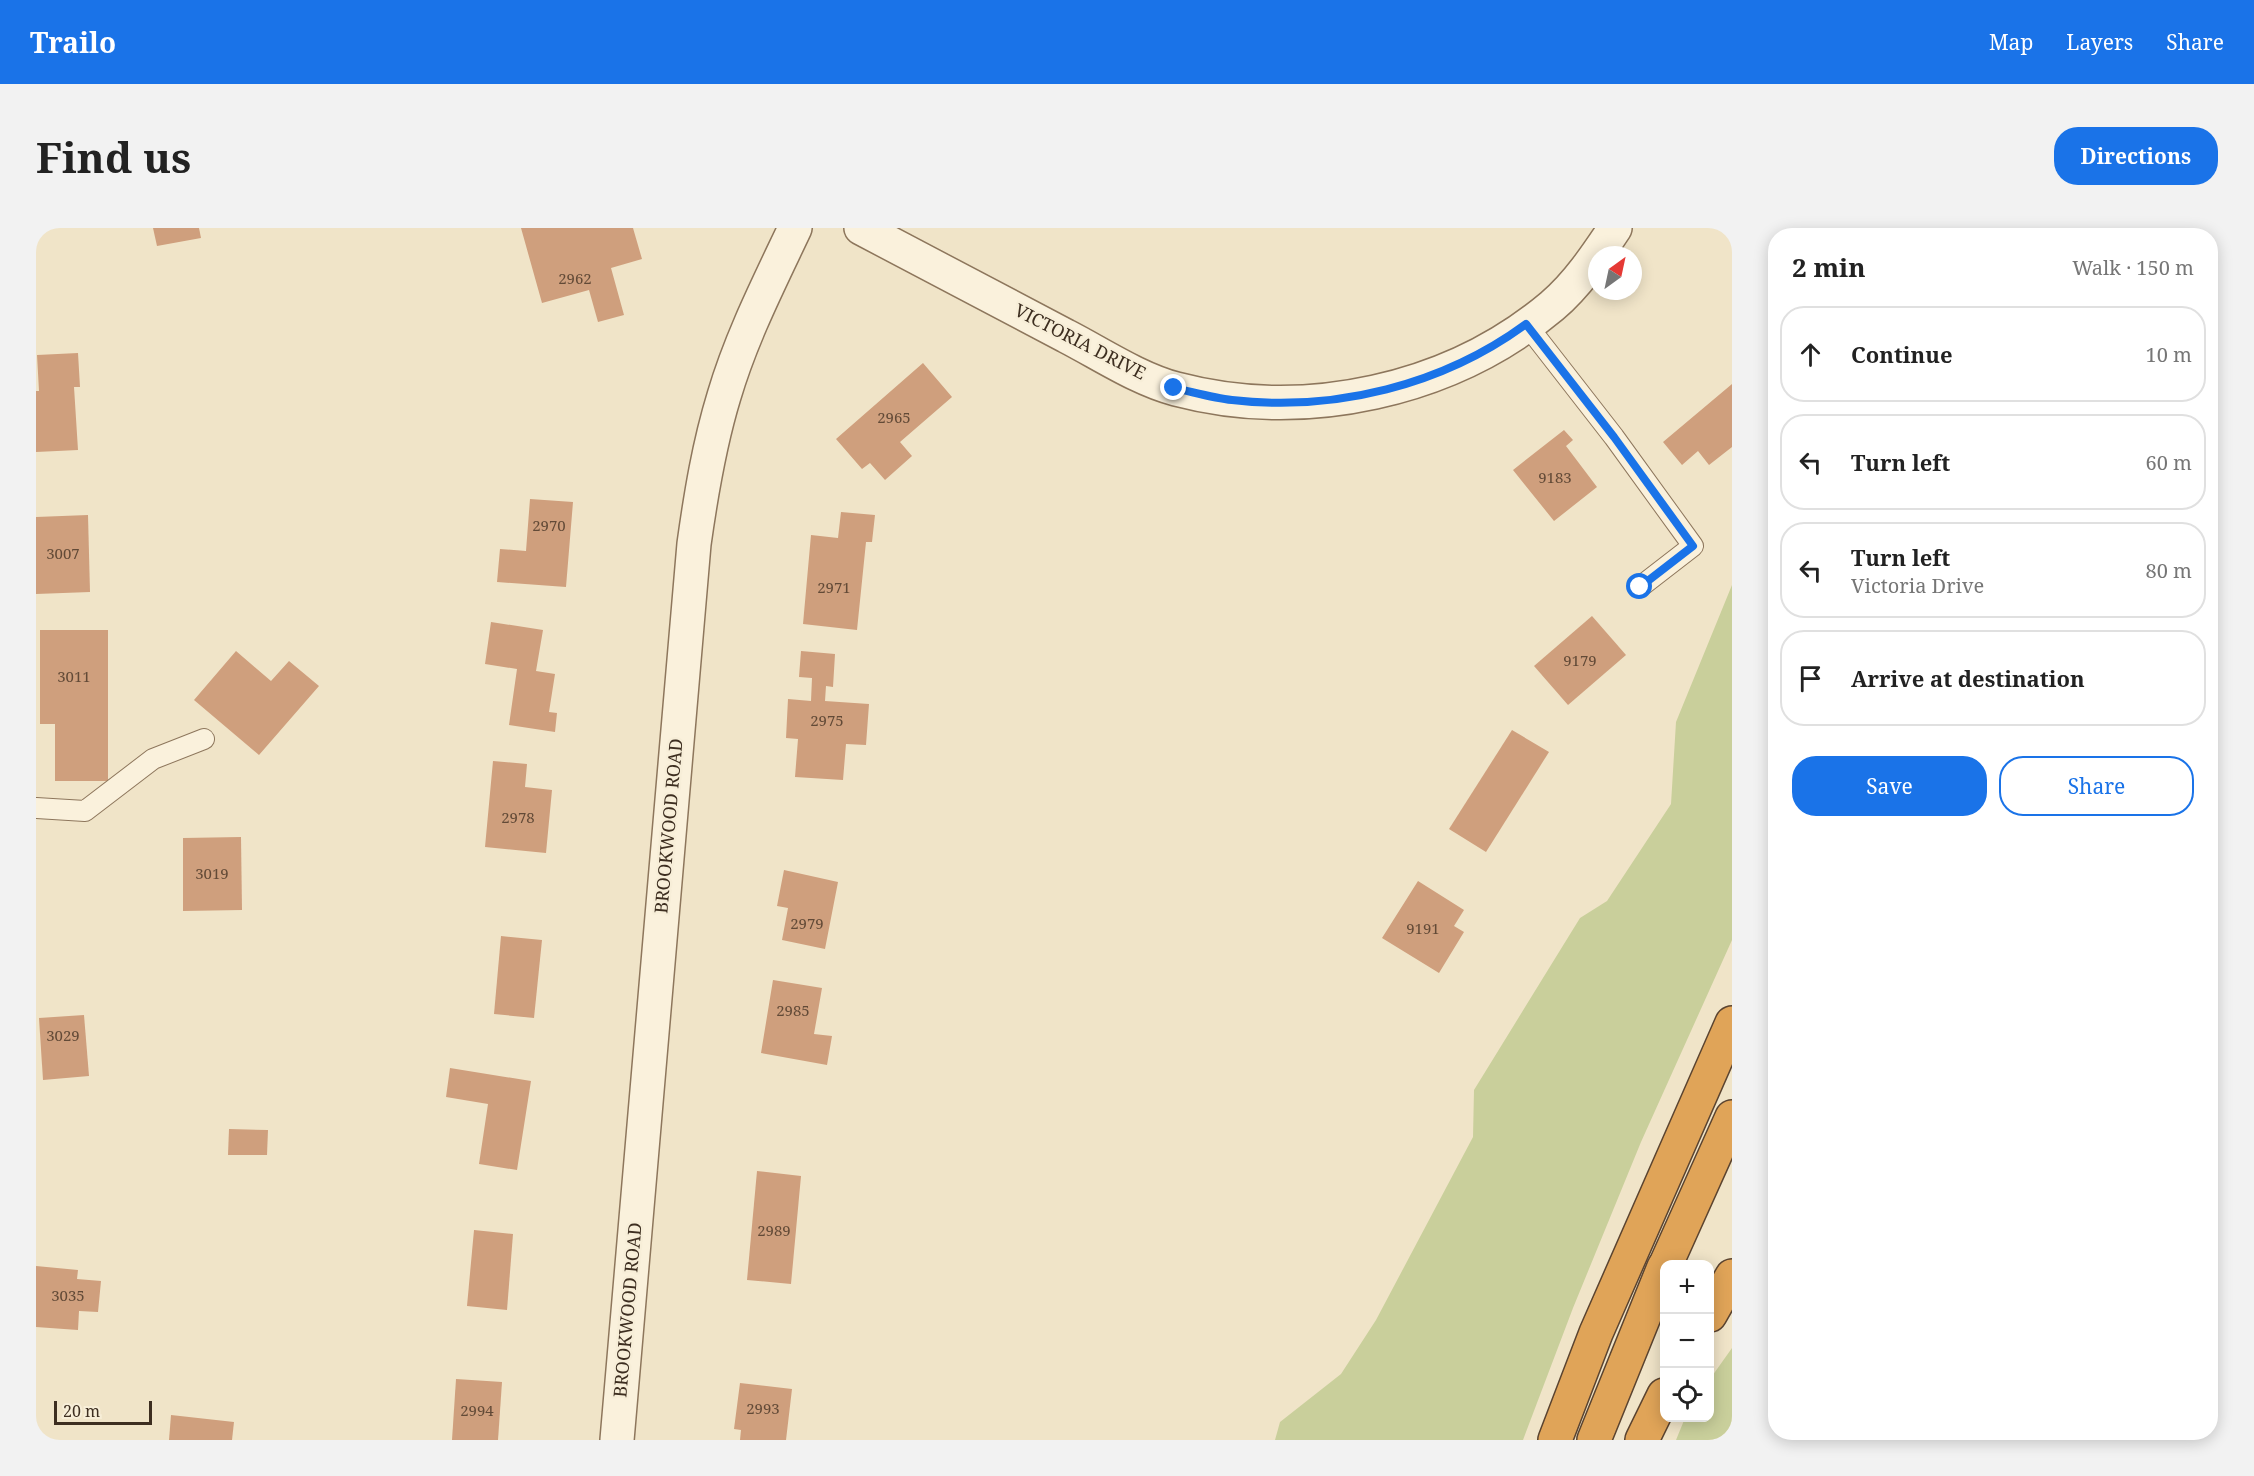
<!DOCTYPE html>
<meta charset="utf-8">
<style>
body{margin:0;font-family:"Noto Serif",serif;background:#f2f2f2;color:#222}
.controls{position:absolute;right:18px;bottom:18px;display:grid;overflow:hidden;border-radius:12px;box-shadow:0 3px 15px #0003}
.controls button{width:54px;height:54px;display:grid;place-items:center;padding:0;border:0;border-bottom:2px solid #e0e0e0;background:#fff;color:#222;font:30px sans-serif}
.compass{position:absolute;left:1552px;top:18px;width:54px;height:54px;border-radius:50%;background:#fff;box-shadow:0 3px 15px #0003;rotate:33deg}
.scale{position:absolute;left:18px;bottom:15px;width:98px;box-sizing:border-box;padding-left:6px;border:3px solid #3d2e20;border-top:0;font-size:16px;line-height:21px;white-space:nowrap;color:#3d2e20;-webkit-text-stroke:4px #f7eed8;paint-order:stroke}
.stop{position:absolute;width:18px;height:18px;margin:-14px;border:4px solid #1a73e8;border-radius:50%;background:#fff}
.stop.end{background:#1a73e8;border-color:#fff;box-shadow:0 2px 6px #0008}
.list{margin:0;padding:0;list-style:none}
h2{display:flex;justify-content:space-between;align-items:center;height:78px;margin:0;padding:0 24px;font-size:26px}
h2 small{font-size:20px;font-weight:400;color:#767676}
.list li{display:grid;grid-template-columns:39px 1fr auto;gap:18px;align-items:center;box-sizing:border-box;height:96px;margin:0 12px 12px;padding:0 12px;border:2px solid #e0e0e0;border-radius:24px}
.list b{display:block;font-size:22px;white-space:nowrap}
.list p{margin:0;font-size:20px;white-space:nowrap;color:#767676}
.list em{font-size:20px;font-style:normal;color:#767676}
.actions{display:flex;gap:12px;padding:18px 24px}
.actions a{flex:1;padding:14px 0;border:2px solid #1a73e8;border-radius:24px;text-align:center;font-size:21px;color:#1a73e8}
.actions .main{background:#1a73e8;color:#fff}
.icon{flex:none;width:33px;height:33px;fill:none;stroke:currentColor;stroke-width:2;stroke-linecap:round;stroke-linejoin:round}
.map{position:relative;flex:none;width:1696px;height:1212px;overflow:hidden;border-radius:24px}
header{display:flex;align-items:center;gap:36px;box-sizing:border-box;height:84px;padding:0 30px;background:#1a73e8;color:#fff}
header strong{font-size:28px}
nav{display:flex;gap:33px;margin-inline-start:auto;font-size:21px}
.intro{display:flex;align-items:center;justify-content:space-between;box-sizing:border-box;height:144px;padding:0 36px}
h1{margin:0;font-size:42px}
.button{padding:15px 27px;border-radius:24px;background:#1a73e8;color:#fff;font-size:21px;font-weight:700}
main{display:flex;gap:36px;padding:0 36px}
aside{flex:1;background:#fff;border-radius:24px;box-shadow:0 3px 15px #0003}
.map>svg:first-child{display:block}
</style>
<header>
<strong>Trailo</strong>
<nav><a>Map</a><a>Layers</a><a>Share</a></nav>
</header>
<div class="intro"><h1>Find us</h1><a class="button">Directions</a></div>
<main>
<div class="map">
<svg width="1696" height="1212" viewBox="0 0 1696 1212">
<rect width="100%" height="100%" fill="#f0e4c8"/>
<g fill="#c9cf9b">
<polygon points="1696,357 1696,712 1605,914 1537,1080 1487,1212 1239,1212 1244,1194 1305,1146 1340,1092 1437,909 1438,862 1544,690 1571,673 1635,576 1640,494"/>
<polygon points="1696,1120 1696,1212 1640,1212 1649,1190 1674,1190 1674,1151"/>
</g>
<g fill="#cf9f7d">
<polygon points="117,0 163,0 165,10 121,18"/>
<polygon points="485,0 597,0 606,31 575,40 588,87 562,94 553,62 506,75"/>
<polygon points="42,125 44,159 38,159 42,222 0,224 0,163 3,163 1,127"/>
<polygon points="887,135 916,169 864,214 876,228 849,252 834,235 826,241 800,211"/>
<polygon points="1696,156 1696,219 1673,237 1662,223 1646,237 1627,214"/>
<polygon points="1528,202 1537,212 1530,218 1561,259 1518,293 1477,242"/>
<polygon points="494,271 537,274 530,359 461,354 464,321 490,323"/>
<polygon points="805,284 839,287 836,314 830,314 821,402 767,396 775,307 802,310"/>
<polygon points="52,287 54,364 0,366 0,289"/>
<polygon points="1556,388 1590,427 1532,477 1498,438"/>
<polygon points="455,394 507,402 500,443 519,446 513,484 521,485 519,504 473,497 481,441 449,436"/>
<polygon points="4,402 72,402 72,553 19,553 19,496 4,496"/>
<polygon points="200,423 235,453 253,433 283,458 223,527 158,472"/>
<polygon points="765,423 799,426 797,459 790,458 789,473 833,476 830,517 810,516 807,552 759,549 762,511 750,510 752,471 775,473 776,450 763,449"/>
<polygon points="1476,502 1513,524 1450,624 1413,601"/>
<polygon points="457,533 491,536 489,559 516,562 510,625 449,619"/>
<polygon points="205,609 206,682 147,683 147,610"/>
<polygon points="748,642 802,654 789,721 746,712 752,680 741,678"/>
<polygon points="1382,653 1428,682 1418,698 1428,704 1403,745 1346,710"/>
<polygon points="465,708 506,712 498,790 458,786"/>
<polygon points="737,752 786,760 778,806 796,808 791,837 725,825"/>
<polygon points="48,787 53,848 7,852 3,790"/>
<polygon points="414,840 495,853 481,942 443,936 452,876 410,869"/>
<polygon points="193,901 232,902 231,927 192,927"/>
<polygon points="721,943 765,948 755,1056 711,1052"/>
<polygon points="438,1002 477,1006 471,1082 431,1078"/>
<polygon points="0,1038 42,1042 41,1051 65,1053 62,1084 43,1083 42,1102 0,1099"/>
<polygon points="420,1151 466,1154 462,1212 416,1212"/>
<polygon points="704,1155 756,1161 750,1212 704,1212 705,1202 698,1201"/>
<polygon points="135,1187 198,1194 196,1212 133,1212"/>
</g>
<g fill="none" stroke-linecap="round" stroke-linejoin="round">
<defs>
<g id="lane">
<polyline points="1490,96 1578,209 1657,318 1604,359"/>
<polyline points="0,580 49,583 117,531 168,511"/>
</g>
<g id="street">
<path d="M 825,0 C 894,36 962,72 1030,108 C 1065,126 1102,151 1140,161 C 1269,195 1415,163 1516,78 C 1541,57 1561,27 1579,0"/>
<path d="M 581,1212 L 658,316 C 665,266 673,217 688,168 C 705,110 733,55 759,0"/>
</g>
<g id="highway">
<polyline points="1630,1036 1696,889"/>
<polyline points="1674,1087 1696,1048"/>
<polyline points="1519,1212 1560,1105 1696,795"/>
<polyline points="1558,1212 1628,1039"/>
<polyline points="1606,1212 1628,1167"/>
</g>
</defs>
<use href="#lane" stroke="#8d765c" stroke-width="22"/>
<use href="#street" stroke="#8d765c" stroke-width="36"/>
<use href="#highway" stroke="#5b4430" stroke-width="36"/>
<use href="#lane" stroke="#faf1dc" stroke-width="20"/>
<use href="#street" stroke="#faf1dc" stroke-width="33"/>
<use href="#highway" stroke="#e0a458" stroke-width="33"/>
</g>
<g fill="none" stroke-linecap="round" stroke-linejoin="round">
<path stroke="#1a73e8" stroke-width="8" d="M 1138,160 C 1157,164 1177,170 1196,172 C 1299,184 1407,157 1490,96 L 1578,209 L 1657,318 L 1604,359"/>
</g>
<g text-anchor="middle" stroke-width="5" stroke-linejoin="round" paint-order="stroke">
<g font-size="15" fill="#624a37">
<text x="539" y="56">2962</text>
<text x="858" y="195">2965</text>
<text x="1519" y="255">9183</text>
<text x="513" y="303">2970</text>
<text x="27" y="331">3007</text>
<text x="798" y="365">2971</text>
<text x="1544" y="438">9179</text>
<text x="38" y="454">3011</text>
<text x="791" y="498">2975</text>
<text x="482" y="595">2978</text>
<text x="176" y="651">3019</text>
<text x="771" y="701">2979</text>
<text x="1387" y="706">9191</text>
<text x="757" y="788">2985</text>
<text x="27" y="813">3029</text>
<text x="738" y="1008">2989</text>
<text x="32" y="1073">3035</text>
<text x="727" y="1186">2993</text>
<text x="441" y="1188">2994</text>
</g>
<g font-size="18" fill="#3d2e20" stroke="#f7eed8">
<text transform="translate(1044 114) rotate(27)" y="6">VICTORIA DRIVE</text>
<text transform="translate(633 598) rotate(-85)" y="6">BROOKWOOD ROAD</text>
<text transform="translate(592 1082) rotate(-85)" y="6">BROOKWOOD ROAD</text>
</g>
</g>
</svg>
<div class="controls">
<button>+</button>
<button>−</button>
<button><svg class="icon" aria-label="locate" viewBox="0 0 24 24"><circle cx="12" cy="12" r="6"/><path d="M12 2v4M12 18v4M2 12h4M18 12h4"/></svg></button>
</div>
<svg class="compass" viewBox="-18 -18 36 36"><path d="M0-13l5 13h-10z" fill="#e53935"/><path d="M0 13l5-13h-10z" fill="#767676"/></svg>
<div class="scale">20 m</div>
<div class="stop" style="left:1604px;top:359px"></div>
<div class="stop end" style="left:1138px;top:160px"></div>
</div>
<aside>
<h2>2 min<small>Walk · 150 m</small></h2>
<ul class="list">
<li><svg class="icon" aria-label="ahead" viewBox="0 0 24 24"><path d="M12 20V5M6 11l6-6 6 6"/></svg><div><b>Continue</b></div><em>10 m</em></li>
<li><svg class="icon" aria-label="left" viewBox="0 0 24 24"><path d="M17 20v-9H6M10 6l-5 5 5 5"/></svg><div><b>Turn left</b></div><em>60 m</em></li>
<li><svg class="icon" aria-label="left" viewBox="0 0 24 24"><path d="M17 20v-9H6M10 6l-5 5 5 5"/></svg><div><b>Turn left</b><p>Victoria Drive</p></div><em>80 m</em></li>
<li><svg class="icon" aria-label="arrive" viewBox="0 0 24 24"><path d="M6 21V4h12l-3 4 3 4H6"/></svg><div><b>Arrive at destination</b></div></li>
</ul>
<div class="actions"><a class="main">Save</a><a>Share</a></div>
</aside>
</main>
